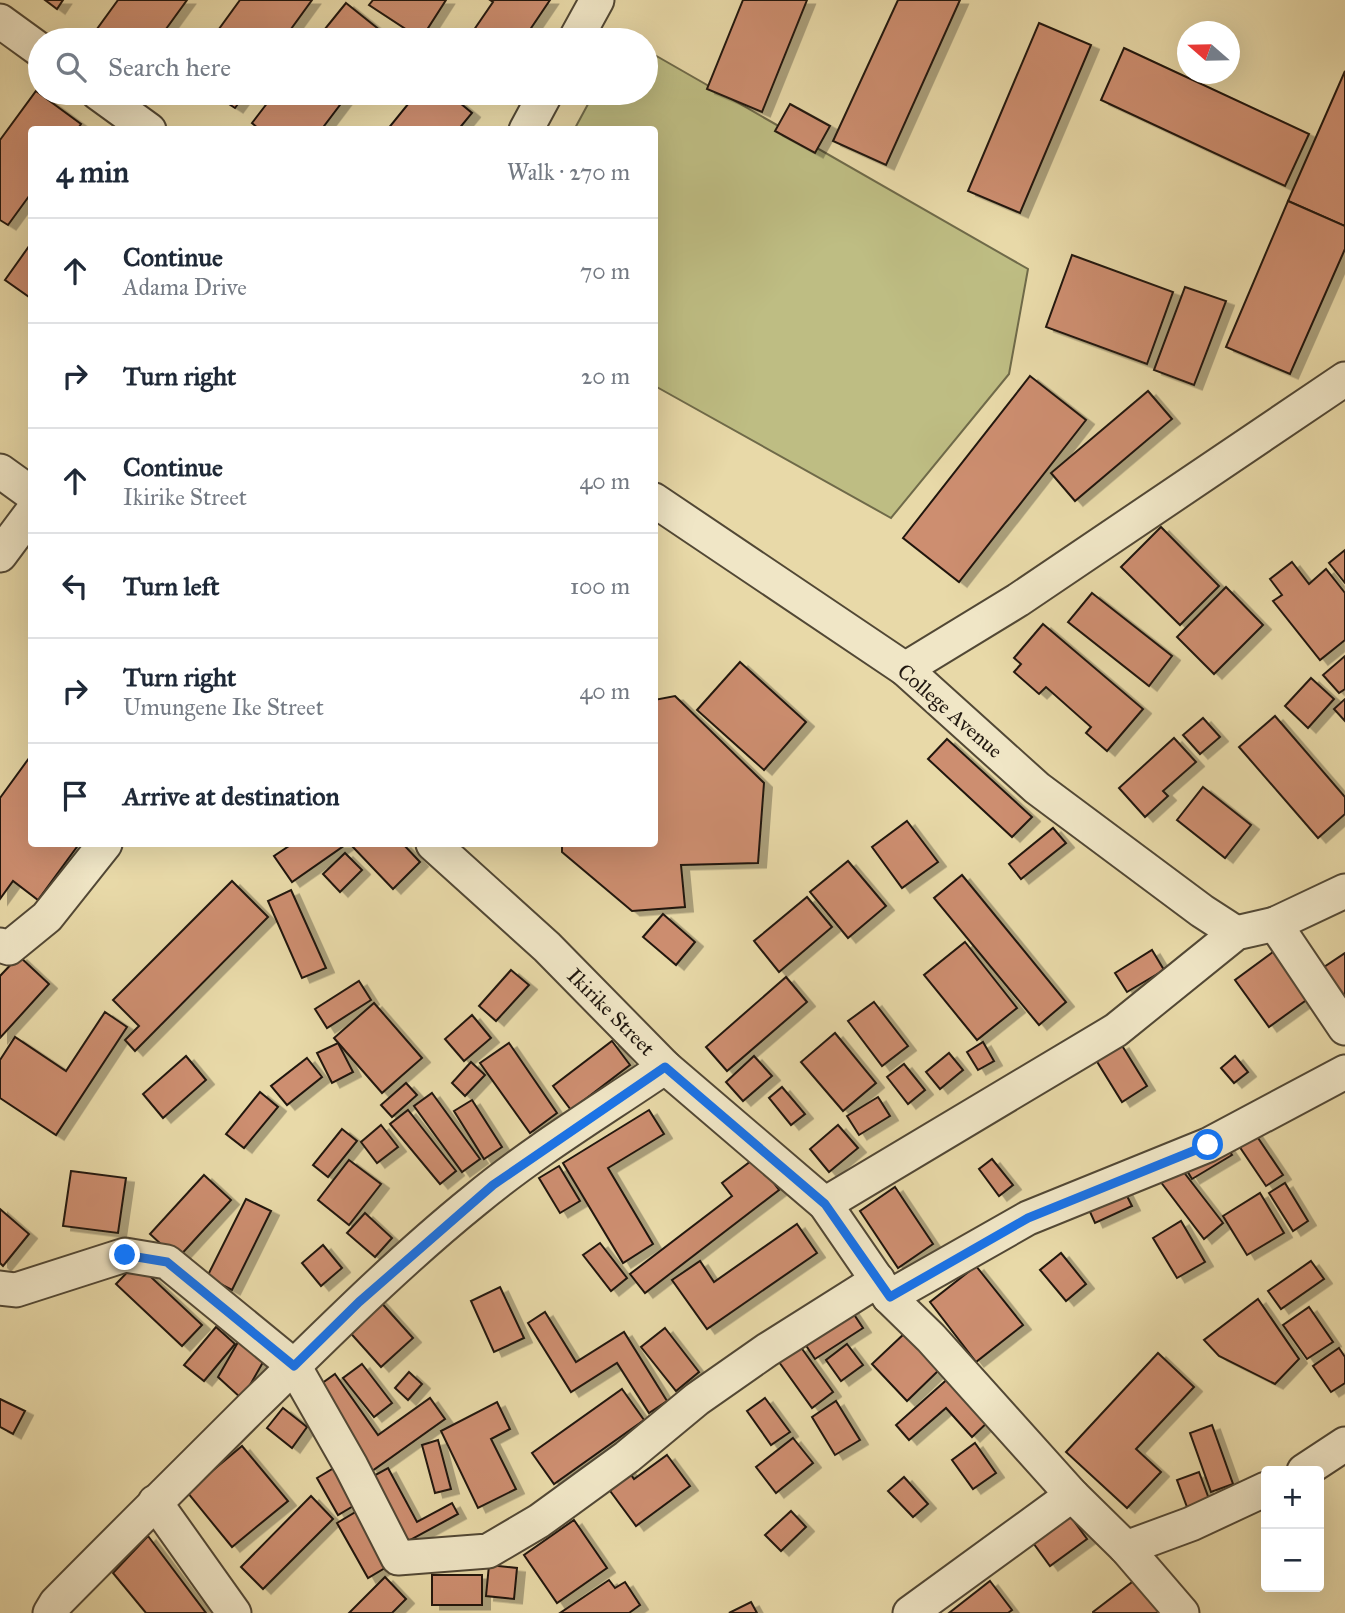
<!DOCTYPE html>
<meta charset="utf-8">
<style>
body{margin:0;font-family:"IM FELL Great Primer",serif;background:#f6f6f7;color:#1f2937}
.controls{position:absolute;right:21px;bottom:21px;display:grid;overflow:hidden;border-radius:7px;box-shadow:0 7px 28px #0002}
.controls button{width:63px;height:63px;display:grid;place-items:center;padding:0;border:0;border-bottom:2px solid #e0e1e3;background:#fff;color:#1f2937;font:35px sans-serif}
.compass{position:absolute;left:1177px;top:21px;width:63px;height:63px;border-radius:50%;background:#fff;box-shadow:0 7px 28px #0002;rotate:290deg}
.stop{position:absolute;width:21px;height:21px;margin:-16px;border:5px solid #1a73e8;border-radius:50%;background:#fff}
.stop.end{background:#1a73e8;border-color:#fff;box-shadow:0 2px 7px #0008}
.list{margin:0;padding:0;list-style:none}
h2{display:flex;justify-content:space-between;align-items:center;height:91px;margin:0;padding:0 28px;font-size:30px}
h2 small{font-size:23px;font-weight:400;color:#747a83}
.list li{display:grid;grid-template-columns:46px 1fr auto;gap:21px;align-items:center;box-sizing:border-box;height:105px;padding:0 28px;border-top:2px solid #e0e1e3}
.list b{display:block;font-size:26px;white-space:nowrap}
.list p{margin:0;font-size:23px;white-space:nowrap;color:#747a83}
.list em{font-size:23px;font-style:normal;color:#747a83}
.icon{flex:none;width:38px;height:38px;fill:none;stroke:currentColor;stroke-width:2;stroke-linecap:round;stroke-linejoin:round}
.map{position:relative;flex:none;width:1345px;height:1613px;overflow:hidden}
.search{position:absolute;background:#fff;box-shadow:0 7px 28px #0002;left:28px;top:28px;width:630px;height:77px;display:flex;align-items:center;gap:18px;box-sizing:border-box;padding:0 24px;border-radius:38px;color:#747a83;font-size:26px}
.panel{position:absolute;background:#fff;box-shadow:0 7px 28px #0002;left:28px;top:126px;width:630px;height:721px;border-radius:7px}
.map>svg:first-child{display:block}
</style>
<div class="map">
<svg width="1345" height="1613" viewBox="0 0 1345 1613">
<defs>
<filter id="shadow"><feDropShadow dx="8" dy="4.5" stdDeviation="0" flood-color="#0004"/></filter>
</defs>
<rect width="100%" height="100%" fill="#e8d9a8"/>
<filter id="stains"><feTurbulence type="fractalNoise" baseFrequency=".00286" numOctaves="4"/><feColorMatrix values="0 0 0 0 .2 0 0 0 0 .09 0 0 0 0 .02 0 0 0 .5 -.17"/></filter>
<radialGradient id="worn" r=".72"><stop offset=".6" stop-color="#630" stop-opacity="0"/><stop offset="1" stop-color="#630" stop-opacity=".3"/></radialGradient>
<polygon fill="#bebd83" stroke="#6f6a49" stroke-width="2" points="646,50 1028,269 1009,374 891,518 655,386 654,130 574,130 594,93 646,93"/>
<g fill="#cd8e70" stroke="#20170f" stroke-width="2" filter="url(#shadow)">
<polygon points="45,0 63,0 57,9"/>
<polygon points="118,0 187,0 158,40 89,40"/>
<polygon points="240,0 312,0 283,40 211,40"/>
<polygon points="373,0 446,0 421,39 369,5"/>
<polygon points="490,0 550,0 523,40 467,40 493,2"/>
<polygon points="743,0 807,0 762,112 707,89"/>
<polygon points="898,0 960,0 886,165 833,141"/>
<polygon points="346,3 391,39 391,40 316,40"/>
<polygon points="1039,23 1091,45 1020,213 968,191"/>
<polygon points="1124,48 1309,134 1285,186 1101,100"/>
<polygon points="1345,71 1345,226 1288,201"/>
<polygon points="36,91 81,124 77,130 32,130 32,192 8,225 0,220 0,140"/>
<polygon points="212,93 246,93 235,108"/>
<polygon points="275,93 349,93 321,130 260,130 252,123"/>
<polygon points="417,93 448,93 472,113 458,130 387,130"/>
<polygon points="790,104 830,126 815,153 775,131"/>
<polygon points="1288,201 1345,226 1345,249 1290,374 1226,347"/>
<polygon points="32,242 32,299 5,280"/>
<polygon points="1072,255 1173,292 1147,364 1046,327"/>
<polygon points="1185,287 1226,301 1194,385 1154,370"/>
<polygon points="1030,376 1086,420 959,582 903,538"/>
<polygon points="1148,391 1172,419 1075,501 1051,473"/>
<polygon points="1161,527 1219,586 1180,625 1121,567"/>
<polygon points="1345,550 1345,583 1329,563"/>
<polygon points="1292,562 1309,584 1326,569 1345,593 1345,640 1320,660 1273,601 1282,595 1270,579"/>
<polygon points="1226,587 1263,625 1214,674 1177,637"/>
<polygon points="1092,593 1172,656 1149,686 1068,622"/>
<polygon points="1043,624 1143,709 1107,751 1086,733 1091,727 1046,687 1039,694 1014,672 1021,664 1014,658"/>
<polygon points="1345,656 1345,689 1339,693 1323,675"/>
<polygon points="740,662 806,722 764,770 697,710"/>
<polygon points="1311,678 1334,699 1308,728 1285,706"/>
<polygon points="675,696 764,783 758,863 681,865 685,907 632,911 562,852 562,844 654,844 654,700"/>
<polygon points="1345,699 1345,721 1334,709"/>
<polygon points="1275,716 1345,797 1345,814 1318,838 1239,747"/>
<polygon points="1203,718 1220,737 1200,754 1183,735"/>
<polygon points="1174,738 1196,762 1163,791 1168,796 1145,817 1119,788"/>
<polygon points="947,739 1032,817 1012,837 928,759"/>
<polygon points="32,754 32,844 79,844 38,900 13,881 0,899 0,798"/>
<polygon points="1203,787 1251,825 1225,858 1177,820"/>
<polygon points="907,821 938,862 902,888 872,847"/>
<polygon points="1053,828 1066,843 1021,879 1009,864"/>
<polygon points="292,844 344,844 345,845 292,882 274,856"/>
<polygon points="350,844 403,844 420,862 393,889"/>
<polygon points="345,853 362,870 340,892 323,874"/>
<polygon points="848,861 886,906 848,938 810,892"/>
<polygon points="962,875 1066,1002 1039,1025 934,898"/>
<polygon points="232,881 268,917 135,1051 125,1040 139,1026 113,1000"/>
<polygon points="291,890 326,968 302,978 268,901"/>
<polygon points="807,897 832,927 779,972 754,941"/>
<polygon points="663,914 695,942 676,965 643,937"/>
<polygon points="965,942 1017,1008 977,1040 924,975"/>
<polygon points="1277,949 1312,996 1269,1027 1235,980"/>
<polygon points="1152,950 1164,970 1127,992 1115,973"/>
<polygon points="1345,953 1345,998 1324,967"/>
<polygon points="19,956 49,984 0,1038 0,976"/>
<polygon points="511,970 529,985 496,1021 479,1006"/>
<polygon points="786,977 807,1002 727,1071 706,1047"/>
<polygon points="359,981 371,1000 327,1028 315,1009"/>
<polygon points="874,1002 908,1046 882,1066 848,1021"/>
<polygon points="374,1003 422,1058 382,1093 334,1038"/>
<polygon points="105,1012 127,1027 56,1135 0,1098 0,1060 15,1037 66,1071"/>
<polygon points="472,1015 491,1038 464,1061 445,1039"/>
<polygon points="835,1033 876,1083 843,1111 801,1062"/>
<polygon points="612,1041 630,1065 571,1110 553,1086"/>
<polygon points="983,1042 994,1061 978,1070 967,1052"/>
<polygon points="338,1043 353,1072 332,1083 317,1053"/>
<polygon points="509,1043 557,1113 530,1133 480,1063"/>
<polygon points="1121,1044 1147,1086 1122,1102 1096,1060"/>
<polygon points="949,1053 963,1070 940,1089 926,1072"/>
<polygon points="186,1056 206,1080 163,1118 143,1094"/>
<polygon points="754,1056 772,1076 743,1101 726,1082"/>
<polygon points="1235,1056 1248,1072 1234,1083 1221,1068"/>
<polygon points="307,1058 322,1077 287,1105 271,1086"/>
<polygon points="471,1062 485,1075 465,1096 452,1083"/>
<polygon points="904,1064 925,1090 908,1104 887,1077"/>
<polygon points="406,1083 417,1095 392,1117 381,1105"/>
<polygon points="782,1087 805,1114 791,1125 769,1098"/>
<polygon points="260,1092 278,1107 244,1148 226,1134"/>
<polygon points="432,1093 480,1159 462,1172 414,1106"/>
<polygon points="878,1097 890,1116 859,1135 847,1116"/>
<polygon points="472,1100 502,1147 484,1159 454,1111"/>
<polygon points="408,1110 456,1171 440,1184 390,1124"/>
<polygon points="649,1110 664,1134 608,1168 653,1244 623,1263 563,1163"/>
<polygon points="381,1125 398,1147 377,1163 361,1142"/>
<polygon points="838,1125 858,1148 829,1172 810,1149"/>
<polygon points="342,1129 357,1141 328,1177 313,1165"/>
<polygon points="1252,1129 1283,1175 1266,1186 1235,1140"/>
<polygon points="1222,1140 1232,1155 1192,1179 1183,1164"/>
<polygon points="755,1158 779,1190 645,1293 630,1274 732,1196 722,1183"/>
<polygon points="992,1159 1013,1185 999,1196 979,1169"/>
<polygon points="349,1160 381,1184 349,1225 318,1200"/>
<polygon points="559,1166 580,1201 560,1213 539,1178"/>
<polygon points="1179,1166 1223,1223 1204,1239 1160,1181"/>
<polygon points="71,1171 126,1178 118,1233 63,1226"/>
<polygon points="204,1175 231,1200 177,1259 150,1234"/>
<polygon points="1285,1183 1308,1221 1293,1231 1269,1193"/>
<polygon points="1122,1186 1132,1206 1095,1223 1086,1203"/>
<polygon points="895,1187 933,1244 898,1268 860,1211"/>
<polygon points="1260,1193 1284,1233 1247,1255 1223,1216"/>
<polygon points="246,1199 271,1211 232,1290 207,1277"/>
<polygon points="0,1209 29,1234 3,1266 0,1263"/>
<polygon points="365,1213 392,1238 375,1257 347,1233"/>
<polygon points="1181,1221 1205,1262 1177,1278 1153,1238"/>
<polygon points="797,1224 817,1253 707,1329 672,1280 700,1261 714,1282"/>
<polygon points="600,1243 627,1278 611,1291 583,1255"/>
<polygon points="323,1245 342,1268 321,1286 302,1263"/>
<polygon points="1061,1253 1086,1284 1066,1301 1040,1270"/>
<polygon points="1311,1261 1324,1279 1281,1309 1268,1291"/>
<polygon points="136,1263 202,1325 182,1346 116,1284"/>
<polygon points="976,1266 1023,1325 976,1362 930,1302"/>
<polygon points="500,1287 524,1338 494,1352 471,1301"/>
<polygon points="378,1299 413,1338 381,1367 346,1328"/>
<polygon points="1258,1299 1299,1359 1275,1384 1219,1356 1204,1340"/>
<polygon points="849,1307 863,1328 815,1359 801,1338"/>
<polygon points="1309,1307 1333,1342 1307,1359 1283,1325"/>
<polygon points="545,1312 576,1362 624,1332 667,1401 649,1413 617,1363 571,1392 528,1323"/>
<polygon points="216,1327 235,1344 204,1381 184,1365"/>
<polygon points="665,1328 699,1372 676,1391 641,1347"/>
<polygon points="906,1332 941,1368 907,1401 872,1364"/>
<polygon points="241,1337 266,1357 242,1399 218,1377"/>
<polygon points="847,1344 863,1365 841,1381 826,1360"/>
<polygon points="800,1346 833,1392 812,1408 779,1362"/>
<polygon points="1339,1348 1345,1357 1345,1383 1331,1392 1313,1366"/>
<polygon points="1158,1353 1194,1387 1136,1449 1161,1472 1127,1508 1066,1452"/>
<polygon points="362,1364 392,1403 374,1417 343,1378"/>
<polygon points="409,1372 422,1384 408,1400 395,1388"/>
<polygon points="335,1374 378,1435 430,1398 445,1419 372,1471 314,1389"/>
<polygon points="951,1376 990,1420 972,1437 946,1408 909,1440 896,1425"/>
<polygon points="622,1389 644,1420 554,1484 532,1453"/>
<polygon points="765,1398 790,1432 771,1445 747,1411"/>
<polygon points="0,1399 25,1411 13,1434 0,1427"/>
<polygon points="836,1401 860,1440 835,1455 812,1417"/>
<polygon points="497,1402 510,1429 491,1439 516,1489 478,1508 441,1431"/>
<polygon points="283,1408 307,1427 292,1448 267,1428"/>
<polygon points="1212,1425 1233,1484 1211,1492 1190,1433"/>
<polygon points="793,1438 813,1463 776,1493 756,1467"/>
<polygon points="438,1440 451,1489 435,1493 422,1445"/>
<polygon points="975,1443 996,1473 973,1489 952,1460"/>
<polygon points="242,1446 288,1501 232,1547 187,1492"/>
<polygon points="667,1455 690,1486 636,1526 605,1484 627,1469 634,1479"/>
<polygon points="334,1468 355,1505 338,1515 317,1478"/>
<polygon points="388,1468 417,1522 452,1503 458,1514 403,1544 368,1479"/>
<polygon points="1199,1472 1209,1499 1187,1507 1177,1480"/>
<polygon points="904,1477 928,1504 913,1517 888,1491"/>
<polygon points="311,1496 333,1519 263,1589 241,1567"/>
<polygon points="359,1510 390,1565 368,1578 337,1523"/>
<polygon points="791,1511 806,1527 781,1551 765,1535"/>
<polygon points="1068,1513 1087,1539 1050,1566 1031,1540"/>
<polygon points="574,1520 607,1568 557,1603 524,1555"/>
<polygon points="148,1536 206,1613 146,1613 113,1573"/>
<polygon points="489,1565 517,1568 514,1599 486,1596"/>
<rect x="432" y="1575" width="50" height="30"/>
<polygon points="1140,1576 1169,1613 1093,1613 1093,1612"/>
<polygon points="385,1577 406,1599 392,1613 349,1613"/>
<polygon points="609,1580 615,1588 625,1582 640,1605 629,1613 560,1613"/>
<polygon points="990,1581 1012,1610 1008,1613 949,1613"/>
<polygon points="751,1602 757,1613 729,1613"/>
</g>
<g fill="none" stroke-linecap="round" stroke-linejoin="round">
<defs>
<g id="minor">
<polyline points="0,21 40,50"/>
<polyline points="575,40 597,0"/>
<polyline points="98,93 149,130"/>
<polyline points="526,130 546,93"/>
<polyline points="0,471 32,494"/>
<polyline points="654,500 905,669 1037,788 1202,911 1236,933"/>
<polyline points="0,555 32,512"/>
<polyline points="905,669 1018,600 1345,379"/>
<polyline points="433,844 547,947 665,1067 825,1204 889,1297 931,1338 1072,1495 1126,1548 1182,1613"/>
<polyline points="1275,924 1345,1028"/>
<polyline points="0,945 9,948 47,917 105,844"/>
<polyline points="825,1204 1116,1030 1236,933 1275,924 1345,891"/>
<polyline points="0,1288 16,1290 125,1255 167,1262 294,1366 351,1466 398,1558 488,1551 539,1521 627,1457 697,1399 767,1350 878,1280"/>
<polyline points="889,1297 1028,1218 1208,1145 1345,1072"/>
<polyline points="1304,1471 1345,1444"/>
<polyline points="155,1502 234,1613"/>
<polyline points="1126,1548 1191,1524 1266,1489"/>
<path d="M 50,1613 L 56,1603 C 122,1536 188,1471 254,1405 C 326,1335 397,1263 475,1200 C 534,1151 602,1110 665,1067"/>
<polyline points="910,1613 1072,1495"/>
</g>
</defs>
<use href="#minor" stroke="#524835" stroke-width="37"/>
<use href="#minor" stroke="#f0e6c6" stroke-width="33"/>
</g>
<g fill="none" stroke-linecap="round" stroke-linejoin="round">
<polyline stroke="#1a73e8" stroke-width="9" points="125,1255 167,1262 294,1366 359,1302 493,1185 665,1067 825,1204 890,1297 1028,1218 1208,1145"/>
</g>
<g text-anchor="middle" stroke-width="6" stroke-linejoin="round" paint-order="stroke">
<g font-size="21" fill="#20170f" stroke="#f0e6c6">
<text transform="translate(950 711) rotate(41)" y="7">College Avenue</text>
<text transform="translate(611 1012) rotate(45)" y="7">Ikirike Street</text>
</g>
</g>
<rect width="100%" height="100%" filter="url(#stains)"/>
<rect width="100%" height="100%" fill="url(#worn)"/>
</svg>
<div class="controls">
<button>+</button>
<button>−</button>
</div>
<svg class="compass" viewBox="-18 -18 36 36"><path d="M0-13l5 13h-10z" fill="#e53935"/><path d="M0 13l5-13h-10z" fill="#747a83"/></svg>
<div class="stop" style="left:1208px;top:1145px"></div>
<div class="stop end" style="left:125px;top:1255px"></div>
<div class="search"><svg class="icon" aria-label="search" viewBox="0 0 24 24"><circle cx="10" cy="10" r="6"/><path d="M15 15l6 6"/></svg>Search here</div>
<section class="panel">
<h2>4 min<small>Walk · 270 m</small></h2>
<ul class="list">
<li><svg class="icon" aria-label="ahead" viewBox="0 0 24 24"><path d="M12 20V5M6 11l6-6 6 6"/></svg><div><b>Continue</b><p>Adama Drive</p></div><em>70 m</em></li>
<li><svg class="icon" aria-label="right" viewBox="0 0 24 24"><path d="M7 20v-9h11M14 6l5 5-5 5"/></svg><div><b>Turn right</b></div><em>20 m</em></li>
<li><svg class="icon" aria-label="ahead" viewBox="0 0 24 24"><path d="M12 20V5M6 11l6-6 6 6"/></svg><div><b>Continue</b><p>Ikirike Street</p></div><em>40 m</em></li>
<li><svg class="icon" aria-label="left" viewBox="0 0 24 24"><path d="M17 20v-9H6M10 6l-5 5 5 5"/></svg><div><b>Turn left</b></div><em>100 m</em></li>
<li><svg class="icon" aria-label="right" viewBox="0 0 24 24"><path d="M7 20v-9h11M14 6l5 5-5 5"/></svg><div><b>Turn right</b><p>Umungene Ike Street</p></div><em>40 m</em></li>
<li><svg class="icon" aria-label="arrive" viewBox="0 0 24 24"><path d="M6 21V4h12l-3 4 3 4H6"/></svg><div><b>Arrive at destination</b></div></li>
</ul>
</section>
</div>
